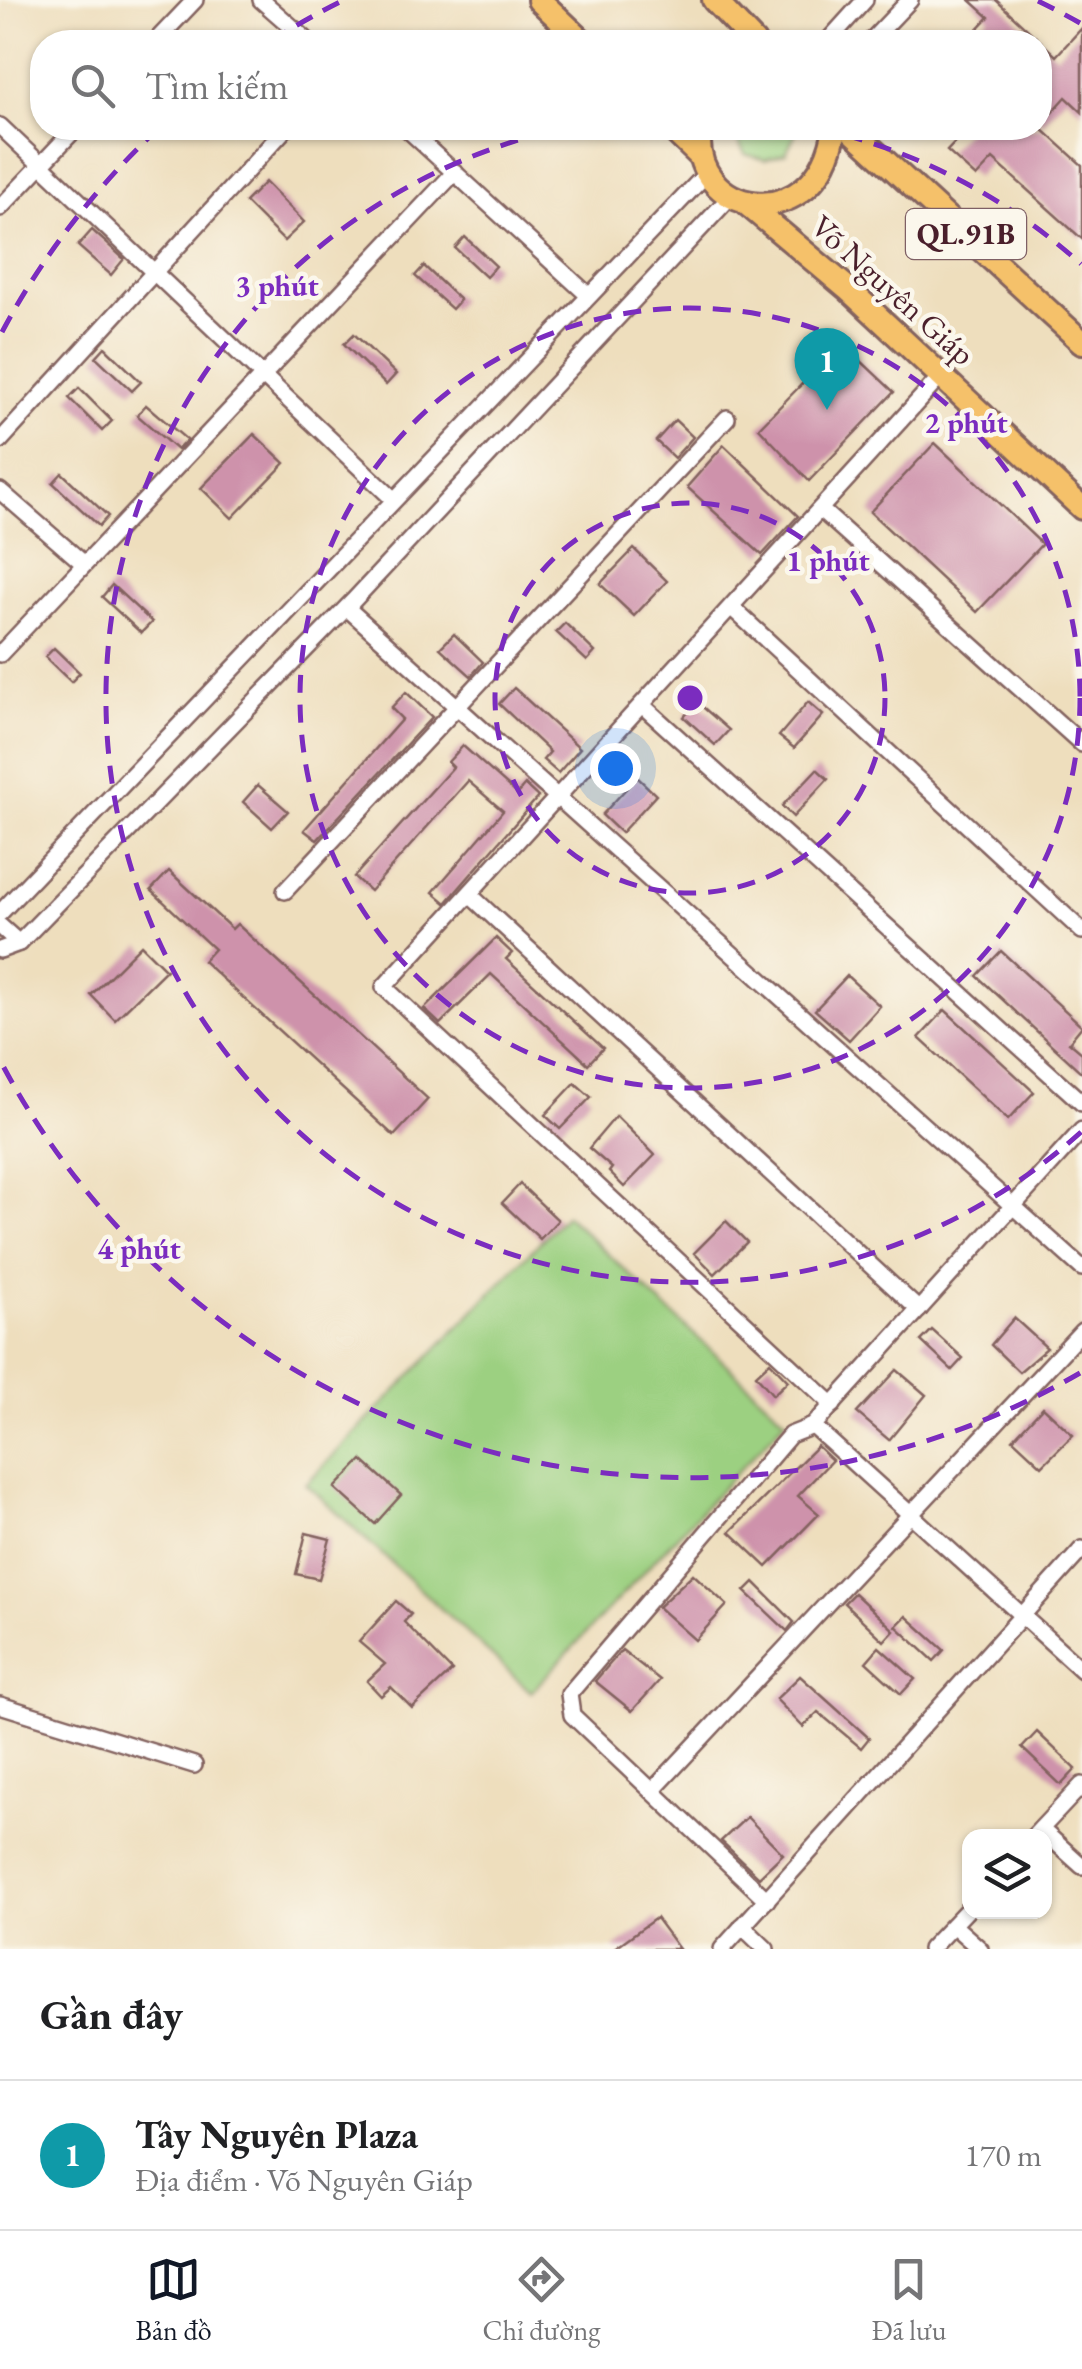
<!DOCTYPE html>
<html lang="vi">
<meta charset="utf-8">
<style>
body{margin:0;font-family:"EB Garamond",serif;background:#f2f2f2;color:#202124}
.controls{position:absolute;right:30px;bottom:30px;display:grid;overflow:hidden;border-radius:20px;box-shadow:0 2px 8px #0004}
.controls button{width:90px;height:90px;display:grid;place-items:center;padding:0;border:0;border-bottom:2px solid #e0e0e0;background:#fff;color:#202124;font:50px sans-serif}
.you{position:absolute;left:615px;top:768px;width:35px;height:35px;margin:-25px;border:8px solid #fff;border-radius:50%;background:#1a73e8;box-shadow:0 0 0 15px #1a73e833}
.badge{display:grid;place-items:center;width:65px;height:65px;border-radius:50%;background:#111827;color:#fff;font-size:32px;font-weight:700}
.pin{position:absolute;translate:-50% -82px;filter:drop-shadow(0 2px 5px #0008)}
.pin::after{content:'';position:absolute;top:52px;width:35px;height:30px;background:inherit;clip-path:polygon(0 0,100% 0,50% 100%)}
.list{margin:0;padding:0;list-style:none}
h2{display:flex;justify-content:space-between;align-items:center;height:130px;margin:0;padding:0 40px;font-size:42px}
h2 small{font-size:32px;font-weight:400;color:#757577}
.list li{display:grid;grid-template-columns:65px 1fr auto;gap:30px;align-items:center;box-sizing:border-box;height:150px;padding:0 40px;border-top:2px solid #e0e0e0}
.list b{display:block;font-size:38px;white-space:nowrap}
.list p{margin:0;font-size:32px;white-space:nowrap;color:#757577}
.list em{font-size:32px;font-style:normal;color:#757577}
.icon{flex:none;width:55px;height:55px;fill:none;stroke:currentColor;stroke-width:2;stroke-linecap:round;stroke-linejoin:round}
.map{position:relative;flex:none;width:1082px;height:1949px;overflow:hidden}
.search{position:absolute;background:#fff;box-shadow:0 2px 8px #0004;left:30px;right:30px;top:30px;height:110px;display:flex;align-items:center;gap:25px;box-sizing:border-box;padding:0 35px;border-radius:40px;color:#757577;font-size:38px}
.sheet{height:280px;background:#fff}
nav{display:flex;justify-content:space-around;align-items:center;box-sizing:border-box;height:140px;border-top:2px solid #e0e0e0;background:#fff;font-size:28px;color:#757577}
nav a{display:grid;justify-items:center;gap:5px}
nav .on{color:#111827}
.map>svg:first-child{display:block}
</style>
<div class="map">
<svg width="1082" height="1949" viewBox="0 0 1082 1949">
<rect width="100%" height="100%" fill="#fbf7ec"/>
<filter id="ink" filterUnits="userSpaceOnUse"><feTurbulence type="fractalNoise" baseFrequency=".01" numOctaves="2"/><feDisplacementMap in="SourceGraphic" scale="20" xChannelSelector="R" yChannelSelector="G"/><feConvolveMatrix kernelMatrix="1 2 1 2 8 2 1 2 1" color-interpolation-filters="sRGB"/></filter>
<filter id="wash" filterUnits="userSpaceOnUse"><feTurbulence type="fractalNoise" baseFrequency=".0048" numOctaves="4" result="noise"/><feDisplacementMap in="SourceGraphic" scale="40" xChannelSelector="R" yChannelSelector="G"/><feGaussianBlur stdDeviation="2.25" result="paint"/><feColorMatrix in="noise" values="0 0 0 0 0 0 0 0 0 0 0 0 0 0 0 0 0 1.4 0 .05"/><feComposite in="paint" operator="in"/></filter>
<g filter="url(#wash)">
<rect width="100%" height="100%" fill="#eedebd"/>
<g fill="#9cd081" stroke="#737856" stroke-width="2.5">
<polygon points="731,128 798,128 786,153 765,160 745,154"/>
<polygon points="566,1215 786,1420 531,1692 306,1484"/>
</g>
<g id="blocks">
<g fill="#ce92ab">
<polygon points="970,0 996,0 1056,56 1082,28 1082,112 1066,97 1040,126 1040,42 965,42 989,17"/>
<polygon points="969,128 1041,128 1082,165 1082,239 993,159 976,177 947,151"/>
<polygon points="265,182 304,222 284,241 245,202"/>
<polygon points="92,230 124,259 111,275 78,246"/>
<polygon points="465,237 496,266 486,277 455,248"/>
<polygon points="424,266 460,300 452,309 415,276"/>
<polygon points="354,334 396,374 386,385 344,344"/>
<polygon points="842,343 894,392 809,481 759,428"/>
<polygon points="105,347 141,382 132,391 96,357"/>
<polygon points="79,388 112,421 102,431 69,398"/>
<polygon points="146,405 187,440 177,450 137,415"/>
<polygon points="675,420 693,437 674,458 656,441"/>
<polygon points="254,434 285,463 232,518 201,488"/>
<polygon points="935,443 1042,544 977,612 870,512"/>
<polygon points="724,445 798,516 762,555 687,487"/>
<polygon points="62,473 108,516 99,526 53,483"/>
<polygon points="634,549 667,581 634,616 600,584"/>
<polygon points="112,585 152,622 141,633 102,597"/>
<polygon points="565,623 595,652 587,661 556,632"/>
<polygon points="454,634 483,662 471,676 440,648"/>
<polygon points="54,648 80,673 71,682 45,657"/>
<polygon points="514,688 580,748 558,773 543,760 550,752 499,704"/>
<polygon points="406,692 432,717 317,840 304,830 402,719 391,708"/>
<polygon points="697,702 729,730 715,745 684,717"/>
<polygon points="808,702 823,715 794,748 779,736"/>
<polygon points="463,746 517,794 525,785 538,797 446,903 433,892 503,811 468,781 370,891 354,877 453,767 448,762"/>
<polygon points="817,769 828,779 793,817 782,806"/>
<polygon points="637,777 656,795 621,833 602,815"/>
<polygon points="258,785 288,811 272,828 243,802"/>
<polygon points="169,871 232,929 237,924 428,1099 394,1136 203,961 214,949 151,890"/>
<polygon points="496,938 512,953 506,959 603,1048 588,1064 491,974 440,1024 424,1009"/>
<polygon points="141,945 166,970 115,1020 91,995"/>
<polygon points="1001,951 1082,1026 1069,1042 1082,1053 1082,1073 977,976"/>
<polygon points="847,976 880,1006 849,1040 815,1010"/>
<polygon points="945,1010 1034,1092 1008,1120 919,1038"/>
<polygon points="575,1083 591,1097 560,1129 545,1115"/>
<polygon points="616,1116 655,1155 624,1187 609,1172 612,1168 589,1148"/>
<polygon points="520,1184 558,1220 540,1239 502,1203"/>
<polygon points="726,1221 747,1242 715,1274 694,1253"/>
<polygon points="1014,1318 1047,1348 1019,1372 991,1345"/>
<polygon points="932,1330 963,1358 952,1370 921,1341"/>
<polygon points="770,1362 788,1381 773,1395 756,1375"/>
<polygon points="897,1370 926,1395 889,1440 857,1413"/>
<polygon points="1043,1407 1073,1435 1042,1466 1013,1439"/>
<polygon points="817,1446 832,1460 798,1496 819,1514 767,1567 730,1532"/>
<polygon points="362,1460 401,1495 375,1524 335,1488"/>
<polygon points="306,1533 330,1539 319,1579 296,1574"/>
<polygon points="693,1574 727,1605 695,1640 658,1607"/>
<polygon points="754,1582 794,1622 787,1631 745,1591"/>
<polygon points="854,1593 894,1630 884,1641 844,1603"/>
<polygon points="396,1601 411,1614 404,1622 452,1671 412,1708 391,1687 381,1696 367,1681 385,1664 359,1642"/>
<polygon points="906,1616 944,1650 934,1661 896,1626"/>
<polygon points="879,1647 915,1679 901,1694 866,1662"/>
<polygon points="622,1650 660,1680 632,1711 595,1681"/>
<polygon points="800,1676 869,1738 861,1748 818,1712 803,1727 776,1699"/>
<polygon points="1037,1732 1076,1769 1061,1785 1022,1748"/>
<polygon points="747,1817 783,1854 759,1877 721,1841"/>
<polygon points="656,1918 679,1949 613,1949"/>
</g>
</g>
</g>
<g filter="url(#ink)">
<use href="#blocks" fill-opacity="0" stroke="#83625e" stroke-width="2.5"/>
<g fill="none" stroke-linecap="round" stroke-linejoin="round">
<defs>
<g id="minor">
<polyline points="261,0 309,42"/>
<polyline points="155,42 195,0"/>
<polyline points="827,42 865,0"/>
<polyline points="870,42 910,0"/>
<polyline points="0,126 392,498"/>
<polyline points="406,128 588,295"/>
<polyline points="0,208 76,128"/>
<polyline points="0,441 286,128"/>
<polyline points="0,491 83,563"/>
<polyline points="820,509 1082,744"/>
<polyline points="731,607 1082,931"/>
<polyline points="347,608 1082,1268"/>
<polyline points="0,654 455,172"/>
<polyline points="642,705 1082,1103"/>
<polyline points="285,891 727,418"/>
<polyline points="470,895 919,1310"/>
<polyline points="0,913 707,173"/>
<polyline points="0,926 19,943"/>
<polyline points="0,950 19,943 353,601 731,196"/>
<polyline points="833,1405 384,987 941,376"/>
<polyline points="813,1426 1082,1670"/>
<polyline points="0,1705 194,1765"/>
<polyline points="652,1791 1082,1331"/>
<polyline points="1041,1829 1082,1866"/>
<polyline points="1034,1836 1082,1785"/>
<polyline points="767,1900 572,1715 569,1694 790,1435 813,1426 1082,1130"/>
<polyline points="953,1925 980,1949"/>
<polyline points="742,1926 766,1949"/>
<polyline points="722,1949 1082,1549"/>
<polyline points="930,1949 970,1907"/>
</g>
<g id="highway">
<polyline points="539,0 583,42"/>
<polyline points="714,0 754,42"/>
<polyline points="671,128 700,156"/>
<path d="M 700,128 C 686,215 817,242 835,128"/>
<polyline points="849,128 1082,342"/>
<polyline points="747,204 848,289 1082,508"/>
</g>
</defs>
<use href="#minor" stroke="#83625e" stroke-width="20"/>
<use href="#highway" stroke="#83625e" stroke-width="28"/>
<use href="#minor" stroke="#fff" stroke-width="15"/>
<use href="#highway" stroke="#f5c16b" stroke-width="22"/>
</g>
</g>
<g fill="none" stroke="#7b2cbf" stroke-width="5" stroke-dasharray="18 12">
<circle cx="690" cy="698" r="195"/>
<circle cx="690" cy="698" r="390"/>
<path d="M1081 1132A584 584 0 1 1 564 128M816 128A584 584 0 0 1 1081 264"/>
<path d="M1080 1373A779 779 0 0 1 2 1064M2 332A779 779 0 0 1 159 128M271 41A779 779 0 0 1 342 1M1038 1A779 779 0 0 1 1080 23"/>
</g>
<g text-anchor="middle" stroke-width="9" stroke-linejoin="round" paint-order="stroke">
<rect fill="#fbf7ec" stroke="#7f6065" stroke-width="2.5" x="906" y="209" width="120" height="50" rx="8"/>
<g font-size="30" font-weight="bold" fill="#4a1f2b">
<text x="966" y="244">QL.91B</text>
</g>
<g font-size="32" fill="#4a1f2b" stroke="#fbf7ec">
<text transform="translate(893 290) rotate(42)" y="11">Võ Nguyên Giáp</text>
</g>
</g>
<circle cx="690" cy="698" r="15" fill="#7b2cbf" stroke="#fbf7ec" stroke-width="5"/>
<g font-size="30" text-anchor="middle" font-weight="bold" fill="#7b2cbf" stroke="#fbf7ec" stroke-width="9" stroke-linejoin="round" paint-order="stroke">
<text x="277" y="296">3 phút</text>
<text x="966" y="433">2 phút</text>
<text x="828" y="571">1 phút</text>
<text x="139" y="1259">4 phút</text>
</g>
</svg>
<div class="controls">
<button><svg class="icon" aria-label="layers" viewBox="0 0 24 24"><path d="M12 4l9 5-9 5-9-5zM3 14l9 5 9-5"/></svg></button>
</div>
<div class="you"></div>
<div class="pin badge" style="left:827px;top:410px;background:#0f9aa8">1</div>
<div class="search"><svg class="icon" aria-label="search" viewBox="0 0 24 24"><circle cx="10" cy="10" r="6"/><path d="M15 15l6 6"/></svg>Tìm kiếm</div>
</div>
<section class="sheet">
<h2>Gần đây<small></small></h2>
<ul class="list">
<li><span class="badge" style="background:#0f9aa8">1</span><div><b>Tây Nguyên Plaza</b><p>Địa điểm · Võ Nguyên Giáp</p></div><em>170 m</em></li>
</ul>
</section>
<nav>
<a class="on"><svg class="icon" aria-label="map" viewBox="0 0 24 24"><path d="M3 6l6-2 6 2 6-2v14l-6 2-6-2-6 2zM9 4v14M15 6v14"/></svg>Bản đồ</a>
<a><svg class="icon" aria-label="directions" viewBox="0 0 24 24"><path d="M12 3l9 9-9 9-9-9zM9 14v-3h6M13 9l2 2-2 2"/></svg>Chỉ đường</a>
<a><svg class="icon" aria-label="saved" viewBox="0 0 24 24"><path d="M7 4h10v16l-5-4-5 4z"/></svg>Đã lưu</a>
</nav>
